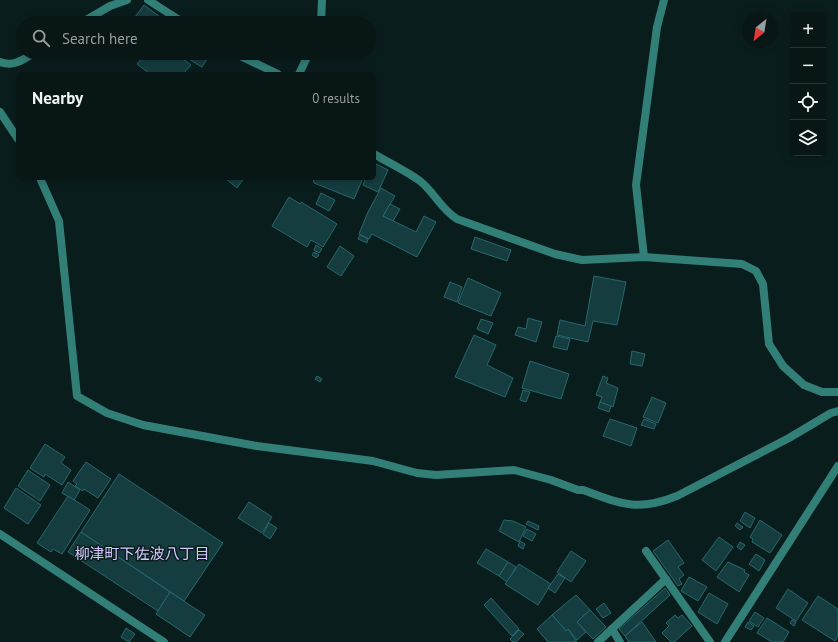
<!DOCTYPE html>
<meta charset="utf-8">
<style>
body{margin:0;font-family:"PT Sans","Noto Sans JP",sans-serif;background:#162323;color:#f1f3f6}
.controls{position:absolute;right:12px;top:12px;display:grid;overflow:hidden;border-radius:6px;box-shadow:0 2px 10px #0003}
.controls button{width:36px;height:36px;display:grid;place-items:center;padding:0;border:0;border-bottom:1px solid #293535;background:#081616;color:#f1f3f6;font:20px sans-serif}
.compass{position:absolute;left:742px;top:12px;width:36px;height:36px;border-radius:50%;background:#081616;box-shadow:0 2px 10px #0003;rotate:210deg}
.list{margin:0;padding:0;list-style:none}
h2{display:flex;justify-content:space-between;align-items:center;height:52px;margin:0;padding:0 16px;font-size:17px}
h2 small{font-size:13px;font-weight:400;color:#989fa1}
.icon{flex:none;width:22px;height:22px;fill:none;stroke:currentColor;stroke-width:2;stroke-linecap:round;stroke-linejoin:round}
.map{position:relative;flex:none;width:838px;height:642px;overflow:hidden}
.search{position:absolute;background:#081616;box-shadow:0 2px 10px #0003;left:16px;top:16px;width:360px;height:44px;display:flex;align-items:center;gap:10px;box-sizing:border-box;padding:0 14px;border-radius:22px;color:#989fa1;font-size:15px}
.panel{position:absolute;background:#081616;box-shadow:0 2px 10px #0003;left:16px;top:72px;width:360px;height:108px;border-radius:6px}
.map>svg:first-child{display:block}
</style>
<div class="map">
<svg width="838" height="642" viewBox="0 0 838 642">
<rect width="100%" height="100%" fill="#0a1d1d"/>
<g fill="#153c3f" stroke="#26686d">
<polygon points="144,5 168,23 142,23 135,17"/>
<polygon points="49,53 51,57 47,59 45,56"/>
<polygon points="136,53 176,53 191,65 183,74 164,74 161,72 160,74 150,74 137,64 142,58"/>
<polygon points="190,53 211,53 202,67 187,58"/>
<polygon points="374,163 388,170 378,192 363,185 366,178 374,178"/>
<polygon points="225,178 244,178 237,188"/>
<polygon points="313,178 363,178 354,199 314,183"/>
<polygon points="381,188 395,196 383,216 416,232 424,216 436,222 417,257 372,234 369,239 359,234 368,212"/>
<polygon points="321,193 335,200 329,211 316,204"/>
<polygon points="289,197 300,204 301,202 337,224 323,247 311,240 307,247 272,226"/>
<polygon points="390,204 400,209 393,221 383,216"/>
<polygon points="360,235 368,239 367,243 358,239"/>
<polygon points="475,237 511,250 507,261 471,249"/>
<polygon points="316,245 322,249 319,253 314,250"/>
<polygon points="340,246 354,256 341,276 327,267"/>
<polygon points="314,252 319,255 316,258 312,255"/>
<polygon points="594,276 626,282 617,325 593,321 588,342 557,335 560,320 585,326"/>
<polygon points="468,278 501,293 491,316 458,303"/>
<polygon points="450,282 462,287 457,302 444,297"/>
<polygon points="528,318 542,322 536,342 515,335 518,327 526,329"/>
<polygon points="481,319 493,323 488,334 477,329"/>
<polygon points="474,335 496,345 487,365 513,378 505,397 455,377"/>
<polygon points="556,336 570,339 567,350 553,347"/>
<polygon points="632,351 645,354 642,366 630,364"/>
<polygon points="530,361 569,374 561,399 522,388"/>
<polygon points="317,376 322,379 320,382 315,379"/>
<polygon points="603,376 608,378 606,383 618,388 613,407 600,402 602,397 596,395"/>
<polygon points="523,390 530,392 526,402 520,400"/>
<polygon points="652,397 666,403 658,423 643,417"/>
<polygon points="600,402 611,406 609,412 598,408"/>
<polygon points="610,419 637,428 631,446 603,436"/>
<polygon points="644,419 656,424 654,429 641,425"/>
<polygon points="45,444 65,457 61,463 71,470 62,485 45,474 44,477 30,468"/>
<polygon points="86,462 111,479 98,498 84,489 83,491 75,486 77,484 73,481"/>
<polygon points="28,470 50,485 40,501 18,486"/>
<polygon points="119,474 223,543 184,601 81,532"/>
<polygon points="68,482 80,490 74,500 62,493"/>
<polygon points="16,488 41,505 28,524 4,508"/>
<polygon points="68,496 90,510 62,554 53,549 51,552 37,543"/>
<polygon points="249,502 272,517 262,533 238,518"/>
<polygon points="745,512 755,518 750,528 740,521"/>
<polygon points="504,520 513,521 526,527 519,542 499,531"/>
<polygon points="760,520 782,535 770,553 752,542 753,539 750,537"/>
<polygon points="528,521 539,526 538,530 526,524"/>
<polygon points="269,523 277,528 270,539 263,534"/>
<polygon points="737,523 743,527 740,530 735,526"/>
<polygon points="527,529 536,534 532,541 523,536"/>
<polygon points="81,532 170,592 158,611 68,552"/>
<polygon points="719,537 733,547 716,571 702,560"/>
<polygon points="668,540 684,563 678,567 684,575 679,579 682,584 678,586 653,551"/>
<polygon points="520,541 525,544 523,549 518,546"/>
<polygon points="740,542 745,545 741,550 737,547"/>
<polygon points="486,549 508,562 499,576 477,563"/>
<polygon points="571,551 586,561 571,582 557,572"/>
<polygon points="756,554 765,560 759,571 749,564"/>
<polygon points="508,562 516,567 507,582 499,576"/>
<polygon points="728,562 745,570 744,572 749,575 739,592 717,577"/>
<polygon points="519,564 551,584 538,605 505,584"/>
<polygon points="558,574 565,578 555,593 548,588"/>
<polygon points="689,577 707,587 698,601 681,591"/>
<polygon points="665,588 670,595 625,636 619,629"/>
<polygon points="788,589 808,603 796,621 776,608"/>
<polygon points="170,592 205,615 190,637 156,614"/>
<polygon points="709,593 728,604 717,624 698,612"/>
<polygon points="576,595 590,610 577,622 586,632 577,640 568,629 566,631 552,615"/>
<polygon points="818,596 838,609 838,636 835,641 802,620"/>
<polygon points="491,598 519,629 512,636 484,605"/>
<polygon points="604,603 611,613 603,618 596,609"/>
<polygon points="590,610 606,627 593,639 577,622"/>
<polygon points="755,612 764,618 758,627 749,621"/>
<polygon points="552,615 566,631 568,629 577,642 548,642 537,629"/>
<polygon points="675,615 678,618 682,615 692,626 674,642 671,642 662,633 669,626 666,623"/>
<polygon points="767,618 789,632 783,642 772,642 757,633"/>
<polygon points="792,620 796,622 794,626 790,623"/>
<polygon points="642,622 656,642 629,642 625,636"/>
<polygon points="748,622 754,626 751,630 745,627"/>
<polygon points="126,628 135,634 129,642 121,637"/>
<polygon points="519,630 524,634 516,642 513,642 510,639"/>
</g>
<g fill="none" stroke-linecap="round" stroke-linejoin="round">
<g stroke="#327f78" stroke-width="8">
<polyline points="148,0 184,23"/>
<polyline points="81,23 110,6 127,0"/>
<polyline points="321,23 322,0"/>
<polyline points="234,53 278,74"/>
<path d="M 0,62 C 13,67 23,60 34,53"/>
<polyline points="299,74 309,53"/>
<polyline points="0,112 18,139"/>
<path d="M 374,154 C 389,163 406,171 420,181 C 435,193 440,208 457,219 L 555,254 L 582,260 L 644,257 L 742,264 L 756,271 L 763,284 L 769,344 L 783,366 L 804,385 L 822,392 L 838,392"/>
<path d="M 40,178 L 59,221 L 77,396 L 107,413 L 143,425 L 257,446 L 373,461 L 417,473 L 436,475 L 514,470 L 551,480 L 578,490 L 583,490 C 621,504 637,512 677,496 L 789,438 L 831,413 L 838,411"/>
<polyline points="644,257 636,185 657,27 664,0"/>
<polyline points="0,534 164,642"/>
<polyline points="646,551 710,642"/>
<polyline points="612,629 620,642"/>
<polyline points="598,642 666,579"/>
<polyline points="725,642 838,466"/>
</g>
</g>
<g text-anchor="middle" stroke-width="3" stroke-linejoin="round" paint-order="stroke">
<g font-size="15" fill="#d5c9ff" stroke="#0a1d1d">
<text x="142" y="559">柳津町下佐波八丁目</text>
</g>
</g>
</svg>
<div class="controls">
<button>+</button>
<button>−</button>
<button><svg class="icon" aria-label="locate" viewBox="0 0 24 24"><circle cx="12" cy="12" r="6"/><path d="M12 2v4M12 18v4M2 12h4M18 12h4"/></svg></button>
<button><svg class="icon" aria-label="layers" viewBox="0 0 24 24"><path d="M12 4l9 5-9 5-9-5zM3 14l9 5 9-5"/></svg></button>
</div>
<svg class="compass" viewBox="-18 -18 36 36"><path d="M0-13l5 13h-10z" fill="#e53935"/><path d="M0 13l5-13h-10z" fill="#989fa1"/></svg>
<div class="search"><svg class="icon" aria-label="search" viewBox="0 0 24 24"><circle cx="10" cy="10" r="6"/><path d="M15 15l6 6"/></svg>Search here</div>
<section class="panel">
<h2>Nearby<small>0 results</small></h2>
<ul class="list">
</ul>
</section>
</div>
